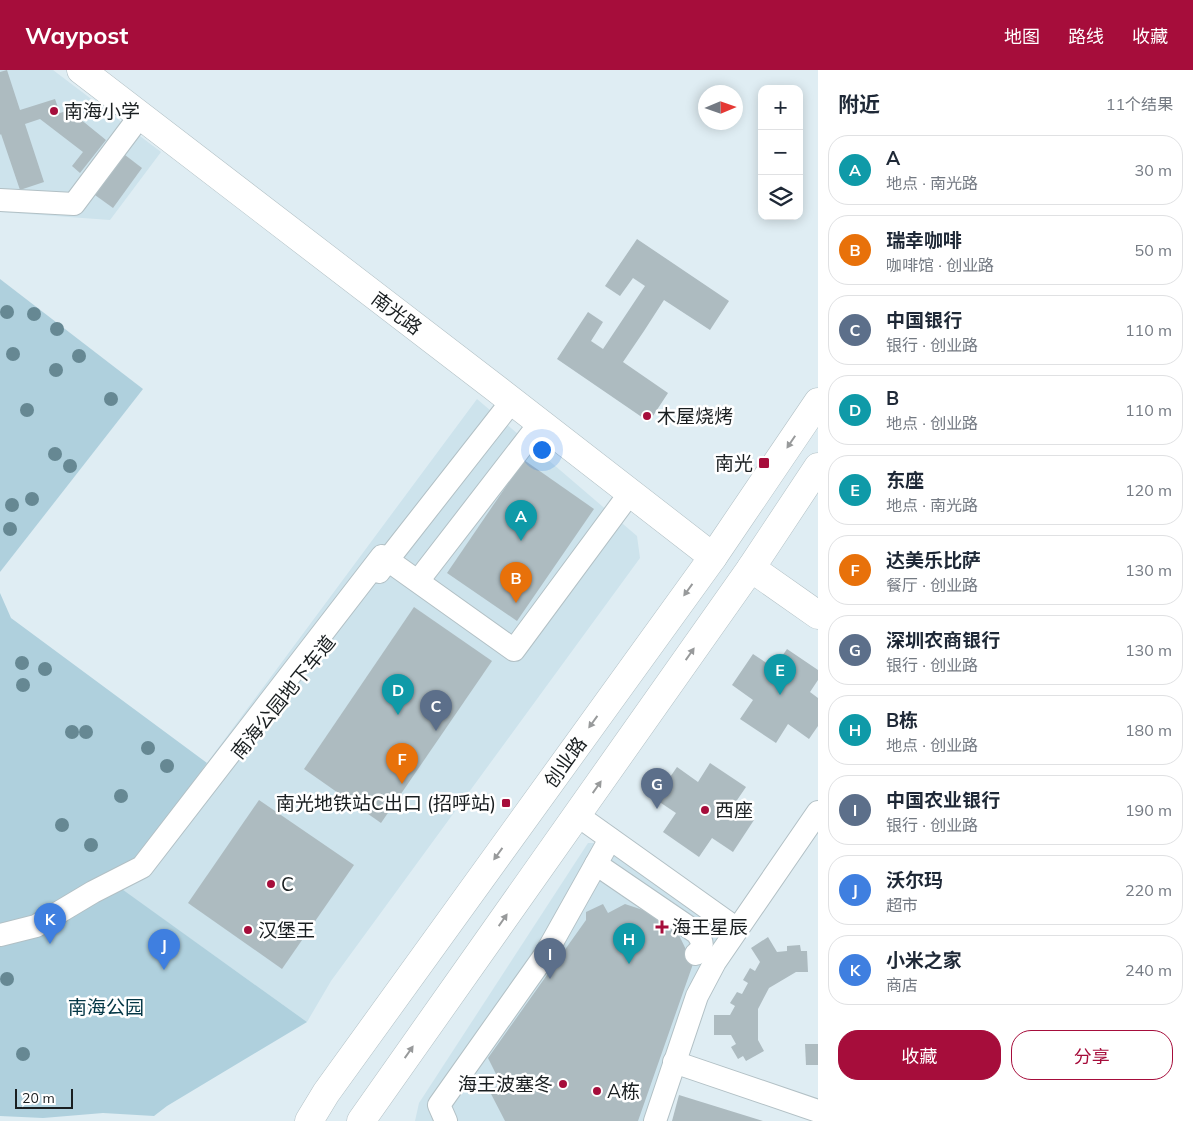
<!DOCTYPE html>
<html lang="zh">
<meta charset="utf-8">
<style>
body{margin:0;font-family:Mulish,"Noto Sans SC",sans-serif;background:#f6f6f7;color:#1f2937}
.controls{position:absolute;right:15px;top:15px;display:grid;overflow:hidden;border-radius:10px;box-shadow:0 2px 12px #0003}
.controls button{width:45px;height:45px;display:grid;place-items:center;padding:0;border:0;border-bottom:1px solid #e0e1e3;background:#fff;color:#1f2937;font:25px sans-serif}
.compass{position:absolute;left:698px;top:15px;width:45px;height:45px;border-radius:50%;background:#fff;box-shadow:0 2px 12px #0003;rotate:88deg}
.scale{position:absolute;left:15px;bottom:12px;width:58px;box-sizing:border-box;padding-left:5px;border:2px solid #1a1f21;border-top:0;font-size:14px;line-height:18px;white-space:nowrap;color:#1a1f21;-webkit-text-stroke:4px #fff;paint-order:stroke}
.you{position:absolute;left:541px;top:379px;width:18px;height:18px;margin:-12px;border:4px solid #fff;border-radius:50%;background:#1a73e8;box-shadow:0 0 0 8px #1a73e833}
.badge{display:grid;place-items:center;width:32px;height:32px;border-radius:50%;background:#a60d3b;color:#fff;font-size:16px;font-weight:700}
.pin{position:absolute;translate:-50% -41px;filter:drop-shadow(0 1px 2px #0008)}
.pin::after{content:'';position:absolute;top:26px;width:18px;height:15px;background:inherit;clip-path:polygon(0 0,100% 0,50% 100%)}
.list{margin:0;padding:0;list-style:none}
h2{display:flex;justify-content:space-between;align-items:center;height:65px;margin:0;padding:0 20px;font-size:21px}
h2 small{font-size:16px;font-weight:400;color:#747a83}
.list li{display:grid;grid-template-columns:32px 1fr auto;gap:15px;align-items:center;box-sizing:border-box;height:70px;margin:0 10px 10px;padding:0 10px;border:1px solid #e0e1e3;border-radius:20px}
.list b{display:block;font-size:19px;white-space:nowrap}
.list p{margin:0;font-size:16px;white-space:nowrap;color:#747a83}
.list em{font-size:16px;font-style:normal;color:#747a83}
.actions{display:flex;gap:10px;padding:15px 20px}
.actions a{flex:1;padding:11px 0;border:1px solid #a60d3b;border-radius:20px;text-align:center;font-size:18px;color:#a60d3b}
.actions .main{background:#a60d3b;color:#fff}
.icon{flex:none;width:28px;height:28px;fill:none;stroke:currentColor;stroke-width:2;stroke-linecap:round;stroke-linejoin:round}
.map{position:relative;flex:none;width:818px;height:1051px;overflow:hidden}
header{display:flex;align-items:center;gap:30px;box-sizing:border-box;height:70px;padding:0 25px;background:#a60d3b;color:#fff}
header strong{font-size:24px}
nav{display:flex;gap:28px;margin-inline-start:auto;font-size:18px}
main{display:flex}
aside{flex:1;background:#fff}
.map>svg:first-child{display:block}
</style>
<header>
<strong>Waypost</strong>
<nav><a>地图</a><a>路线</a><a>收藏</a></nav>
</header>
<main>
<div class="map">
<svg width="818" height="1051" viewBox="0 0 818 1051">
<rect width="100%" height="100%" fill="#dfedf3"/>
<g fill="#cde3ec">
<polygon points="0,0 53,0 161,82 110,150 0,142"/>
<polygon points="477,329 637,466 640,488 331,911 307,952 118,817 207,693"/>
<polygon points="588,773 602,773 724,860 646,1051 415,1051 419,1033"/>
</g>
<g fill="#afd0dd">
<polygon points="0,209 143,319 0,502"/>
<polygon points="0,523 11,548 207,693 119,817 307,952 167,1036 154,1046 103,1043 43,1048 0,1046"/>
</g>
<g fill="#adbbc0">
<polygon points="7,0 20,40 55,29 60,43 69,40 106,70 80,103 72,96 83,82 40,49 25,54 44,112 20,120 1,64 0,65 0,2"/>
<polygon points="125,85 142,98 113,138 95,125"/>
<polygon points="637,169 729,231 710,260 664,230 644,261 623,292 668,323 649,352 557,289 588,242 603,252 591,271 603,279 645,216 633,208 620,226 605,216"/>
<polygon points="524,390 594,439 517,551 447,503"/>
<polygon points="414,537 492,591 381,753 304,699"/>
<polygon points="787,579 818,600 818,610 810,622 818,628 818,656 809,669 788,654 776,673 740,649 753,630 732,615 753,584 774,598"/>
<polygon points="710,693 746,717 733,736 754,750 733,782 712,768 699,787 663,762 676,743 655,729 677,697 698,712"/>
<polygon points="259,730 354,795 282,899 188,833"/>
<polygon points="603,834 608,843 625,834 658,845 668,861 675,857 693,894 638,1051 505,1051 489,1020 501,1014 488,988 586,850 586,842"/>
<polygon points="768,867 777,882 787,881 787,876 800,875 801,881 807,881 808,902 796,902 769,918 758,939 758,970 764,981 746,991 743,986 738,989 731,977 736,974 731,965 714,965 714,945 730,945 735,936 730,933 737,922 742,924 748,913 743,910 750,898 755,901 760,892 751,878"/>
<polygon points="805,974 818,974 818,995 806,995"/>
<polygon points="679,1025 763,1051 672,1051"/>
</g>
<g fill="none" stroke-linecap="round" stroke-linejoin="round">
<defs>
<g id="minor">
<polyline points="0,130 74,134 140,46"/>
<polyline points="379,502 393,483 512,331"/>
<polyline points="418,511 540,353"/>
<polyline points="577,745 737,859"/>
<path d="M 596,794 L 697,863 C 703,872 704,877 696,884"/>
<polyline points="0,865 36,856 93,822 142,797 382,486 514,580 630,423"/>
<polyline points="674,992 818,1041"/>
<polyline points="446,1051 439,1035 545,885 610,769"/>
<polyline points="655,1051 697,926 715,892 818,742"/>
</g>
<g id="major">
<polyline points="81,0 494,317 713,487"/>
<polyline points="751,498 818,545"/>
<polyline points="309,1051 326,1023 713,487 818,332"/>
<polyline points="361,1051 751,498 818,397"/>
</g>
</defs>
<use href="#minor" stroke="#b2c0c5" stroke-width="24"/>
<use href="#major" stroke="#b2c0c5" stroke-width="29"/>
<use href="#minor" stroke="#fff" stroke-width="22"/>
<use href="#major" stroke="#fff" stroke-width="28"/>
</g>
<g fill="#668893">
<circle cx="7" cy="242" r="7"/>
<circle cx="34" cy="244" r="7"/>
<circle cx="57" cy="259" r="7"/>
<circle cx="13" cy="284" r="7"/>
<circle cx="79" cy="286" r="7"/>
<circle cx="56" cy="300" r="7"/>
<circle cx="111" cy="329" r="7"/>
<circle cx="27" cy="340" r="7"/>
<circle cx="55" cy="384" r="7"/>
<circle cx="70" cy="396" r="7"/>
<circle cx="32" cy="429" r="7"/>
<circle cx="12" cy="435" r="7"/>
<circle cx="10" cy="459" r="7"/>
<circle cx="22" cy="593" r="7"/>
<circle cx="45" cy="599" r="7"/>
<circle cx="23" cy="615" r="7"/>
<circle cx="72" cy="662" r="7"/>
<circle cx="86" cy="662" r="7"/>
<circle cx="148" cy="678" r="7"/>
<circle cx="167" cy="696" r="7"/>
<circle cx="121" cy="726" r="7"/>
<circle cx="62" cy="755" r="7"/>
<circle cx="91" cy="775" r="7"/>
<circle cx="7" cy="909" r="7"/>
<circle cx="23" cy="984" r="7"/>
</g>
<defs><path id="oneway-solid" d="M-6-.8H1V-3.2L6.5 0L1 3.2V.8H-6Z" transform="scale(1.25)"/></defs>
<g fill="#989a9b">
<use href="#oneway-solid" transform="translate(791 372) rotate(124)"/>
<use href="#oneway-solid" transform="translate(688 520) rotate(126)"/>
<use href="#oneway-solid" transform="translate(690 584) rotate(-55)"/>
<use href="#oneway-solid" transform="translate(593 652) rotate(126)"/>
<use href="#oneway-solid" transform="translate(597 717) rotate(-55)"/>
<use href="#oneway-solid" transform="translate(498 784) rotate(126)"/>
<use href="#oneway-solid" transform="translate(503 850) rotate(-55)"/>
<use href="#oneway-solid" transform="translate(409 982) rotate(-55)"/>
</g>
<g fill="#a60d3b" stroke="#fff" stroke-width="2">
<circle cx="54" cy="41" r="5"/>
<circle cx="647" cy="346" r="5"/>
<rect x="758" y="387" width="12" height="12" rx="2.5"/>
<rect x="501" y="728" width="10" height="10" rx="2.5"/>
<circle cx="705" cy="740" r="5"/>
<circle cx="271" cy="814" r="5"/>
<path d="M659.5 849.5h5v5h5v5h-5v5h-5v-5h-5v-5h5z"/>
<circle cx="248" cy="860" r="5"/>
<circle cx="563" cy="1014" r="5"/>
<circle cx="597" cy="1021" r="5"/>
</g>
<g text-anchor="middle" stroke-width="5" stroke-linejoin="round" paint-order="stroke">
<g font-size="19" fill="#1a1f21" stroke="#fff" text-anchor="start">
<text x="64" y="48">南海小学</text>
<text x="657" y="353">木屋烧烤</text>
<text x="753" y="400" text-anchor="end">南光</text>
<text x="496" y="740" text-anchor="end">南光地铁站C出口 (招呼站)</text>
<text x="715" y="747">西座</text>
<text x="281" y="821">C</text>
<text x="672" y="864">海王星辰</text>
<text x="258" y="867">汉堡王</text>
<text x="553" y="1021" text-anchor="end">海王波塞冬</text>
<text x="607" y="1028">A栋</text>
</g>
<g font-size="19" fill="#1a1f21" stroke="#fff">
<text transform="translate(397 243) rotate(37)" y="7">南光路</text>
<text transform="translate(283 627) rotate(-51)" y="7">南海公园地下车道</text>
<text transform="translate(565 692) rotate(-54)" y="7">创业路</text>
</g>
<g font-size="19" fill="#033645" stroke="#fff">
<text x="106" y="944">南海公园</text>
</g>
</g>
</svg>
<div class="controls">
<button>+</button>
<button>−</button>
<button><svg class="icon" aria-label="layers" viewBox="0 0 24 24"><path d="M12 4l9 5-9 5-9-5zM3 14l9 5 9-5"/></svg></button>
</div>
<svg class="compass" viewBox="-18 -18 36 36"><path d="M0-13l5 13h-10z" fill="#e53935"/><path d="M0 13l5-13h-10z" fill="#747a83"/></svg>
<div class="scale">20 m</div>
<div class="you"></div>
<div class="pin badge" style="left:521px;top:471px;background:#0f9aa8">A</div>
<div class="pin badge" style="left:516px;top:533px;background:#e8710a">B</div>
<div class="pin badge" style="left:436px;top:661px;background:#5c6f8a">C</div>
<div class="pin badge" style="left:398px;top:645px;background:#0f9aa8">D</div>
<div class="pin badge" style="left:780px;top:625px;background:#0f9aa8">E</div>
<div class="pin badge" style="left:402px;top:714px;background:#e8710a">F</div>
<div class="pin badge" style="left:657px;top:739px;background:#5c6f8a">G</div>
<div class="pin badge" style="left:629px;top:894px;background:#0f9aa8">H</div>
<div class="pin badge" style="left:550px;top:909px;background:#5c6f8a">I</div>
<div class="pin badge" style="left:164px;top:900px;background:#3f7fe0">J</div>
<div class="pin badge" style="left:50px;top:874px;background:#3f7fe0">K</div>
</div>
<aside>
<h2>附近<small>11个结果</small></h2>
<ul class="list">
<li><span class="badge" style="background:#0f9aa8">A</span><div><b>A</b><p>地点 · 南光路</p></div><em>30 m</em></li>
<li><span class="badge" style="background:#e8710a">B</span><div><b>瑞幸咖啡</b><p>咖啡馆 · 创业路</p></div><em>50 m</em></li>
<li><span class="badge" style="background:#5c6f8a">C</span><div><b>中国银行</b><p>银行 · 创业路</p></div><em>110 m</em></li>
<li><span class="badge" style="background:#0f9aa8">D</span><div><b>B</b><p>地点 · 创业路</p></div><em>110 m</em></li>
<li><span class="badge" style="background:#0f9aa8">E</span><div><b>东座</b><p>地点 · 南光路</p></div><em>120 m</em></li>
<li><span class="badge" style="background:#e8710a">F</span><div><b>达美乐比萨</b><p>餐厅 · 创业路</p></div><em>130 m</em></li>
<li><span class="badge" style="background:#5c6f8a">G</span><div><b>深圳农商银行</b><p>银行 · 创业路</p></div><em>130 m</em></li>
<li><span class="badge" style="background:#0f9aa8">H</span><div><b>B栋</b><p>地点 · 创业路</p></div><em>180 m</em></li>
<li><span class="badge" style="background:#5c6f8a">I</span><div><b>中国农业银行</b><p>银行 · 创业路</p></div><em>190 m</em></li>
<li><span class="badge" style="background:#3f7fe0">J</span><div><b>沃尔玛</b><p>超市</p></div><em>220 m</em></li>
<li><span class="badge" style="background:#3f7fe0">K</span><div><b>小米之家</b><p>商店</p></div><em>240 m</em></li>
</ul>
<div class="actions"><a class="main">收藏</a><a>分享</a></div>
</aside>
</main>
